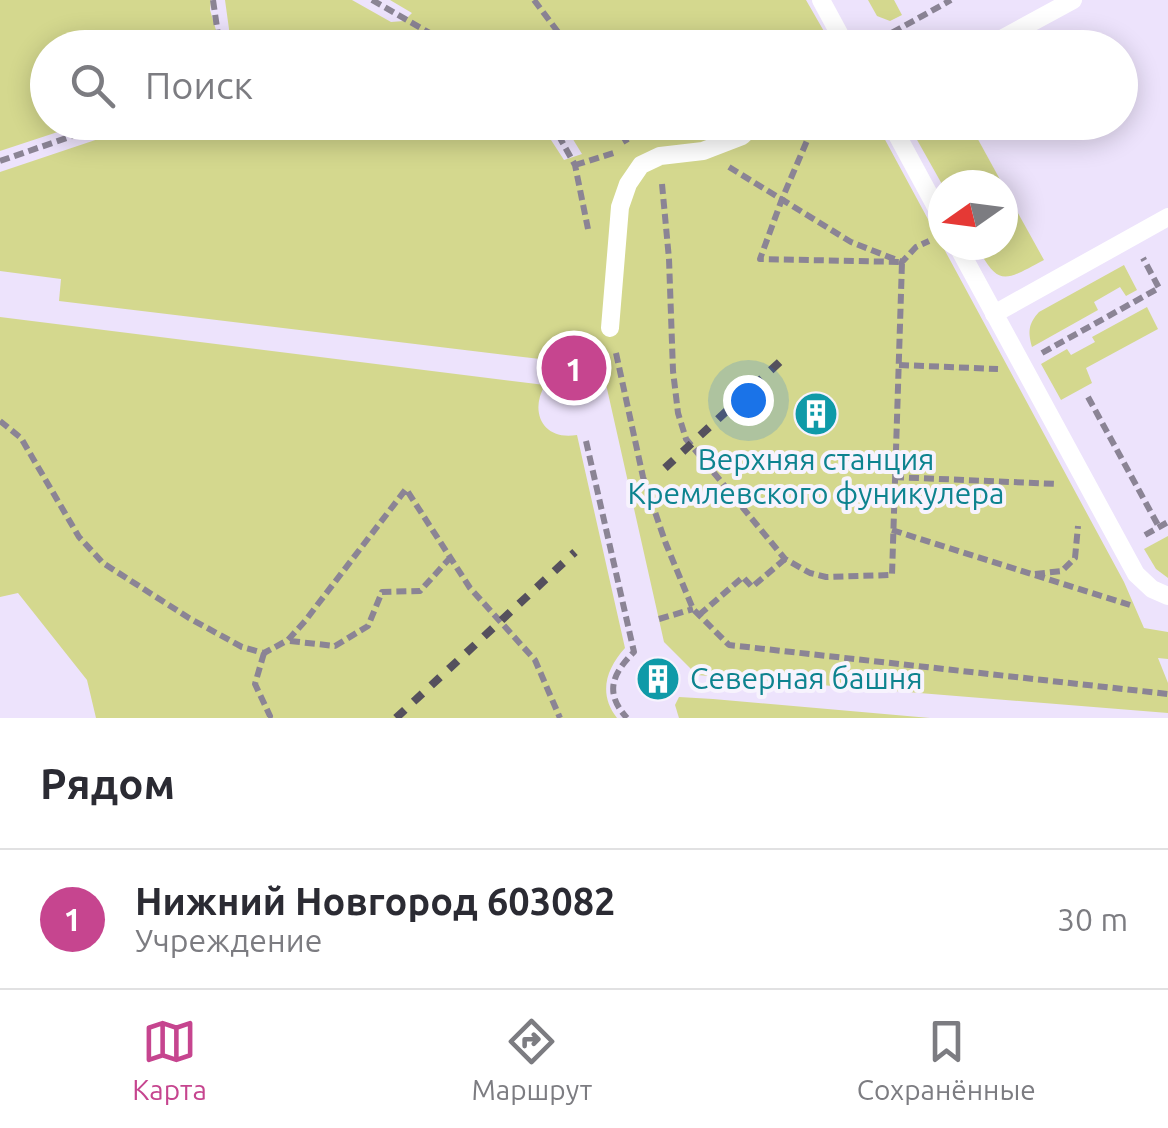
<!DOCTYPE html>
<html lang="ru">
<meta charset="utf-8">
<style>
body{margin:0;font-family:Ubuntu,sans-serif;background:#f7f7f7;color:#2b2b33}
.compass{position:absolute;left:928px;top:170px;width:90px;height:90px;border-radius:50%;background:#fff;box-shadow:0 5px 25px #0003;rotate:256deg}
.you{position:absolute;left:748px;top:400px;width:35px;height:35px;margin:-25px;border:8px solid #fff;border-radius:50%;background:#1a73e8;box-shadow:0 0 0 15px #1a73e833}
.badge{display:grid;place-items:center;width:65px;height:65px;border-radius:50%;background:#c6458f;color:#fff;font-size:32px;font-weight:700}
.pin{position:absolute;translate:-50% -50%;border:5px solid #fff;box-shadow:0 2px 10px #0006}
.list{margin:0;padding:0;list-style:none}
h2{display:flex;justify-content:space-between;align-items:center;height:130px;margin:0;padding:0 40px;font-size:42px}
h2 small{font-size:32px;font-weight:400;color:#7c7c81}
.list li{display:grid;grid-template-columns:65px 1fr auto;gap:30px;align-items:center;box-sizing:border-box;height:140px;padding:0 40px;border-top:2px solid #e1e1e2}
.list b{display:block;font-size:38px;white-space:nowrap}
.list p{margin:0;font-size:32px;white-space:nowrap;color:#7c7c81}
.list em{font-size:32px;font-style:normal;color:#7c7c81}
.icon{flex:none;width:55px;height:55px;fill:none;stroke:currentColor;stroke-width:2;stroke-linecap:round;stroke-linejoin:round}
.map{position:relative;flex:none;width:1168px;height:718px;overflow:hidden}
.search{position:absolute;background:#fff;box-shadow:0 5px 25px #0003;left:30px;right:30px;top:30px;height:110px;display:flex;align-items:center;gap:25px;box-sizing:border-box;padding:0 35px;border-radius:55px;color:#7c7c81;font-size:38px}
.sheet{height:270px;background:#fff}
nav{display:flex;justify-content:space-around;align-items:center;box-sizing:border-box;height:140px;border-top:2px solid #e1e1e2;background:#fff;font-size:28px;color:#7c7c81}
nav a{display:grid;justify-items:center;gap:5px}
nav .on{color:#c6458f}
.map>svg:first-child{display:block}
</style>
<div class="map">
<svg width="1168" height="718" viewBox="0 0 1168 718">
<rect width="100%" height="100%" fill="#ede3fc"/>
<g fill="#d4d88e">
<polygon points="0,0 211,0 210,10 221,47 48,48 48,122 85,123 0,151"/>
<polygon points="225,0 352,0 391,22 404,21 412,13 390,0 806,0 833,47 229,47 229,29"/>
<polygon points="868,0 894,0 902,15 890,21 877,16"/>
<polygon points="146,123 540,123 564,160 582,154 563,123 876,123 1124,582 1144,628 1168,632 1168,659 1158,658 1168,683 1168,713 697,675 664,642 601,362 540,359 59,301 61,279 0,271 0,172"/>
<polygon points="916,123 969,123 1003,185 943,186 916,138"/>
<path d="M 1003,186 L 1044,260 C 1004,281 999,288 976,245 L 1003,245 Z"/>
<path d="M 1124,265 L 1137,290 L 1126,296 L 1120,287 L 1094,302 L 1098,310 L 1032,347 C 1028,332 1028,324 1039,312 Z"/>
<polygon points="1147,307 1158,329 1086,368 1092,383 1061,400 1041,364 1067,349 1071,355 1095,342 1092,337"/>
<path d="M 0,317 L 545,385 C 529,412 543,441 577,435 L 625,648 C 606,669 598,694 617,718 L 96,718 L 87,680 L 18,593 L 0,597 Z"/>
<polygon points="1168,536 1168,578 1156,569 1144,549"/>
<polygon points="679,697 713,699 930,718 679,718 675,705"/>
</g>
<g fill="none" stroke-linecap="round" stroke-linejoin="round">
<g stroke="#8b8495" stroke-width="6" stroke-dasharray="10 5" stroke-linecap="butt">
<polyline points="213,0 220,48"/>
<polyline points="372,0 456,48"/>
<polyline points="534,0 570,48"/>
<polyline points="879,40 951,0"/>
<polyline points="551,122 575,165 588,229"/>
<polyline points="615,122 627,143"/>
<polyline points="0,161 113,122"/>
<polyline points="575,165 617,152"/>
<polyline points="729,167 851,242 902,262 916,247 929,241"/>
<polyline points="662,184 669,259 673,371 678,413 686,439 785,559 810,573 826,577 892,575 902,262 760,259 782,199 815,122"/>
<polyline points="616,353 643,477 666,544 693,609 729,645 1168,694"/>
<polyline points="1042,353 1159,288 1143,258"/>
<polyline points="899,365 998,369"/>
<polyline points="1088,397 1159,527"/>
<polyline points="0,421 21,438 79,537 103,563 189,618 242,647 264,653 288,640 305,621 406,489 470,588 535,660 560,718"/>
<path d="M 586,441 L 634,652 C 612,674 604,693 627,718"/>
<polyline points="894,477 1058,484"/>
<polyline points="892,530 1130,605"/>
<polyline points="1145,535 1168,522"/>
<polyline points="1035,574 1062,571 1075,558 1078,526"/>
<polyline points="699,615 743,577 752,587 785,559"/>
<polyline points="659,619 693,609"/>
<polyline points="290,641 335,646 368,626 382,592 420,591 450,558"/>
<polyline points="264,653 255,684 270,716 265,718"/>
</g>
<g stroke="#fff" stroke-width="18">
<polyline points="821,0 847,48"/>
<polyline points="985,48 1073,0"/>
<polyline points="890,122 943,220"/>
<polyline points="957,245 1136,574 1152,589 1168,596"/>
<polyline points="994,314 1168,217"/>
<polyline points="610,328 620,207 628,184 641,165 660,156 703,151 742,136 757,122"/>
</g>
<g stroke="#55505d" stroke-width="8" stroke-dasharray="12 12" stroke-linecap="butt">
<polyline points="665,468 784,358"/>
<polyline points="396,718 575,552"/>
</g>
</g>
<defs>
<symbol id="building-disc" viewBox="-11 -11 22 22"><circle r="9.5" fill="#0f9aa8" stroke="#f7f3fd"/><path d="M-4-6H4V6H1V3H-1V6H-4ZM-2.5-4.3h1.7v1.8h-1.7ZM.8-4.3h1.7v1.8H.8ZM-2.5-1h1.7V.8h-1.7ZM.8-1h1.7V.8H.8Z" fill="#fff"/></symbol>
</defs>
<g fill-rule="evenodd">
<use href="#building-disc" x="791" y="389" width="50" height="50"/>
<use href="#building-disc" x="633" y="654" width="50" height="50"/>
</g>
<g text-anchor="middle" stroke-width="8" stroke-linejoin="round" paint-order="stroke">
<g font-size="30" fill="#0d838f" stroke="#f7f3fd">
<text x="816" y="470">Верхняя станция<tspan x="816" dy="34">Кремлевского фуникулера</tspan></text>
<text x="690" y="689" text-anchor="start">Северная башня</text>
</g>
</g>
</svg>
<svg class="compass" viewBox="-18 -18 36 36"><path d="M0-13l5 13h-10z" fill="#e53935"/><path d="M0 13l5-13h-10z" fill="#7c7c81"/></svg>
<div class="you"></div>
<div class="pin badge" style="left:574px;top:368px">1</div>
<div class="search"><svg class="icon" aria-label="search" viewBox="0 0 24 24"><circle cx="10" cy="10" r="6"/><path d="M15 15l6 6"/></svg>Поиск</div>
</div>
<section class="sheet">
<h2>Рядом<small></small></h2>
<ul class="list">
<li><span class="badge">1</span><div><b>Нижний Новгород 603082</b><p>Учреждение</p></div><em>30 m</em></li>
</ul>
</section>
<nav>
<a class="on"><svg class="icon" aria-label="map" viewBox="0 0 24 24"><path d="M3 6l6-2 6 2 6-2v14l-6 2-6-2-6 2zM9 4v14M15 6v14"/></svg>Карта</a>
<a><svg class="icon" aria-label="directions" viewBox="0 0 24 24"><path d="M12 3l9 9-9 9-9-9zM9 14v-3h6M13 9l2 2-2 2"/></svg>Маршрут</a>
<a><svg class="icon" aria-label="saved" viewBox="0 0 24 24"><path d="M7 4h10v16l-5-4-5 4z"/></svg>Сохранённые</a>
</nav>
